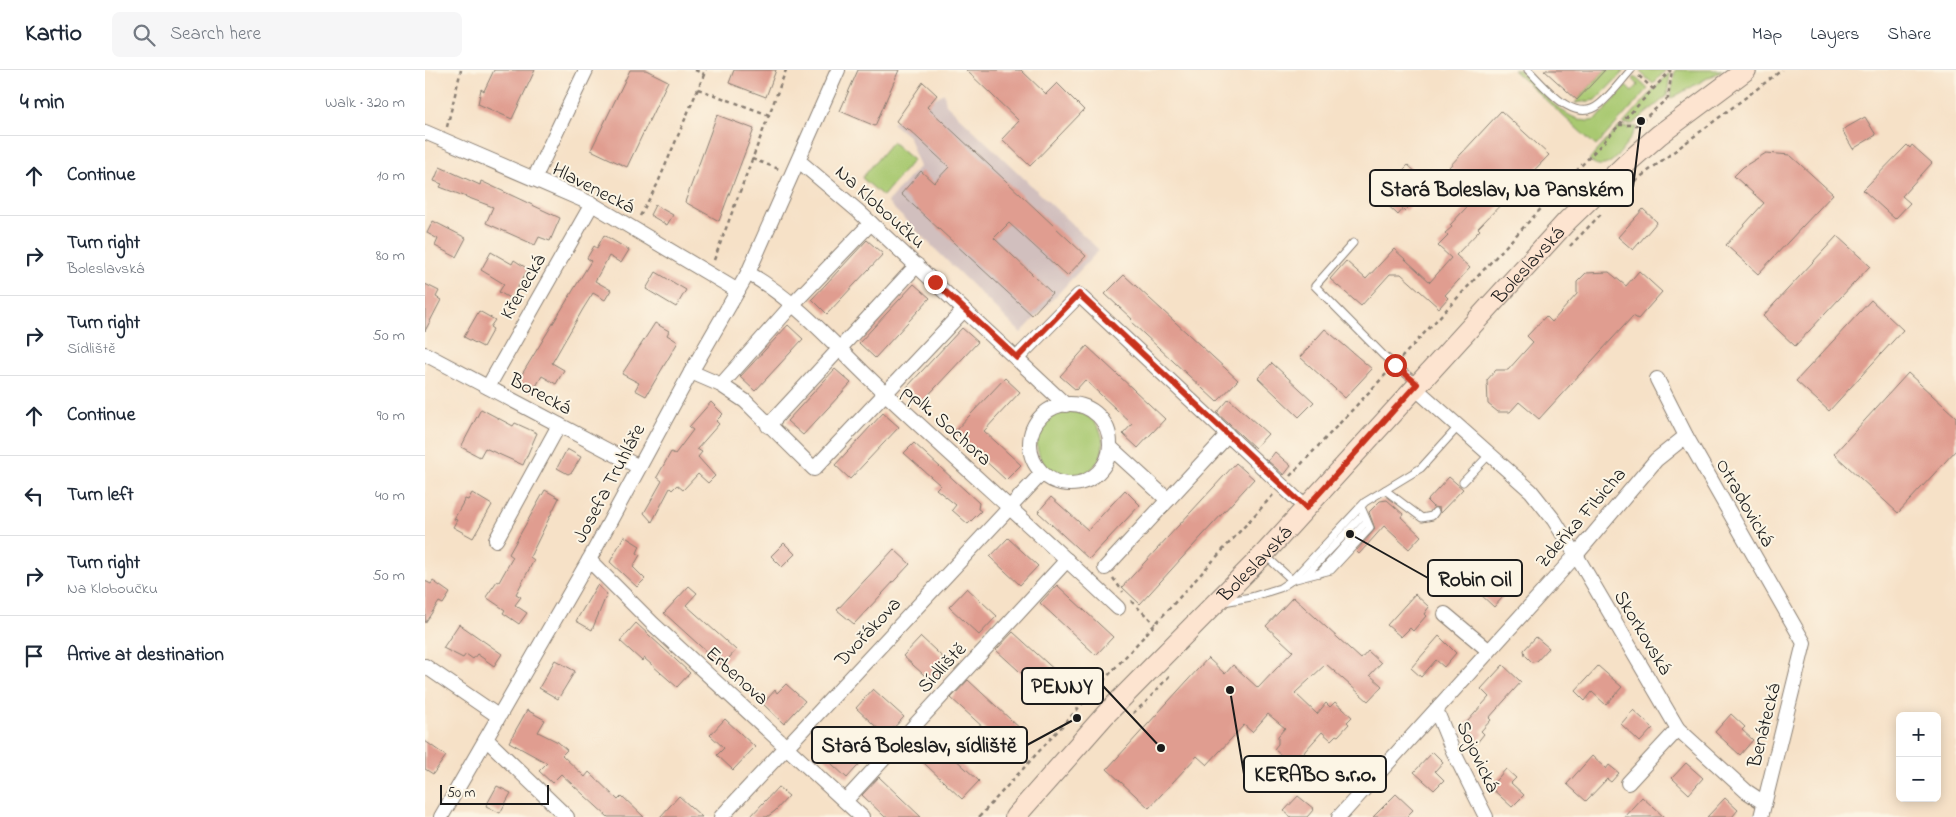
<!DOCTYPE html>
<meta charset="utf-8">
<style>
body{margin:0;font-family:"Indie Flower",sans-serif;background:#f6f6f7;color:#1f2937}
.controls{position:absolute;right:15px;bottom:15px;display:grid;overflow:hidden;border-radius:8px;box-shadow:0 2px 12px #0003}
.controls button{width:45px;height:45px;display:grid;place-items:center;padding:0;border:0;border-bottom:1px solid #e0e1e3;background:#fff;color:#1f2937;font:25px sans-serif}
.scale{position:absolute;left:15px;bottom:12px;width:109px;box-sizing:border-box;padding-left:5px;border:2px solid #1c1c1c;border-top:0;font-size:14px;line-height:18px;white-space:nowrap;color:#1c1c1c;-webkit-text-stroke:4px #fcf5e5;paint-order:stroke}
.stop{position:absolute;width:15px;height:15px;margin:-11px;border:4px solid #c8321e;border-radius:50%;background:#fff}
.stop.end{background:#c8321e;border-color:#fff;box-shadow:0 1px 5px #0008}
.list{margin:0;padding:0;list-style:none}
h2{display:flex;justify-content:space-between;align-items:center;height:65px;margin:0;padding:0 20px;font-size:21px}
h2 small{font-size:16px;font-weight:400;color:#747a83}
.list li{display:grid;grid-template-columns:32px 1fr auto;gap:15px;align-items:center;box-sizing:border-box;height:80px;padding:0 20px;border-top:1px solid #e0e1e3}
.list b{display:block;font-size:19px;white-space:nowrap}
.list p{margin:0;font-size:16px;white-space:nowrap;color:#747a83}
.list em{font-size:16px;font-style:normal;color:#747a83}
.icon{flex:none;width:28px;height:28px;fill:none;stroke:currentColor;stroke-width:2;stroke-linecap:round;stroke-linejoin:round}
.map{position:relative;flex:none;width:1531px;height:747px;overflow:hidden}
header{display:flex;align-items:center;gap:30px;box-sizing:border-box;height:70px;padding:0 25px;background:#fff;border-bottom:1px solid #e0e1e3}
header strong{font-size:24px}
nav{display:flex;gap:28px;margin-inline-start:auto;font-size:18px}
.search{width:350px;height:45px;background:#f6f6f7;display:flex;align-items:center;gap:12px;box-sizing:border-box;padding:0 18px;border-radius:8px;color:#747a83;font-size:19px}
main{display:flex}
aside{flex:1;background:#fff}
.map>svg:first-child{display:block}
</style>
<header>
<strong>Kartio</strong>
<div class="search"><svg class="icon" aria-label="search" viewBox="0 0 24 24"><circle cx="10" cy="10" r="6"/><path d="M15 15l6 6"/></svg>Search here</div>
<nav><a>Map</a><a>Layers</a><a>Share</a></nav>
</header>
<main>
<aside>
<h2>4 min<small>Walk · 320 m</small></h2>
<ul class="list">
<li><svg class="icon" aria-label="ahead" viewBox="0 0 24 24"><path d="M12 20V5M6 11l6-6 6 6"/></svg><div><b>Continue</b></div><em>10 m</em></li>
<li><svg class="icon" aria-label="right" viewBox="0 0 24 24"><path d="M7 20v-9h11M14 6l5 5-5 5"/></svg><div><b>Turn right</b><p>Boleslavská</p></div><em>80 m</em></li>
<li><svg class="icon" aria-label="right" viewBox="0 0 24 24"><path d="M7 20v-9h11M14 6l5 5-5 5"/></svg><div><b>Turn right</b><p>Sídliště</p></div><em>50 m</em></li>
<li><svg class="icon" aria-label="ahead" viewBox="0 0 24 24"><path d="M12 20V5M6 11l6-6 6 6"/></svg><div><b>Continue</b></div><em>90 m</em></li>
<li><svg class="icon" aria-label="left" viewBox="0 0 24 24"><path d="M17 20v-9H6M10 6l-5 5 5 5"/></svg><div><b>Turn left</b></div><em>40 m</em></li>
<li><svg class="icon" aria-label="right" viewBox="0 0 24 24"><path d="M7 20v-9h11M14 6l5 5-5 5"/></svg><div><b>Turn right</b><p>Na Kloboučku</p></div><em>50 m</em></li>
<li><svg class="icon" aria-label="arrive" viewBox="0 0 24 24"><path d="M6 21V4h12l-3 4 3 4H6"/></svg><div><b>Arrive at destination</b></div></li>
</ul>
</aside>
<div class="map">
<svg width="1531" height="747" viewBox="0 0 1531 747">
<rect width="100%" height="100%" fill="#fcf5e5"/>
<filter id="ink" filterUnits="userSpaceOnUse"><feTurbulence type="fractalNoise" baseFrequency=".02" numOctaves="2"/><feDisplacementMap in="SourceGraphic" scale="10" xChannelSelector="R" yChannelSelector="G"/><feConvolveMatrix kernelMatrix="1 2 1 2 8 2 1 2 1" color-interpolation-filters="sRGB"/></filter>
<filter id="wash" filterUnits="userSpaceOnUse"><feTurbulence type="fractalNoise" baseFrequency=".0096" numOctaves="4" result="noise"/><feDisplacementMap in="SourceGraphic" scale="20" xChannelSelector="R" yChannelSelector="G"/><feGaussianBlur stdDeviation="1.12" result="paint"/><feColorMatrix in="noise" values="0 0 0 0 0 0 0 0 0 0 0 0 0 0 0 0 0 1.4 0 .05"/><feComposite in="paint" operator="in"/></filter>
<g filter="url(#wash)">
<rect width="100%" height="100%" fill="#f6e1c7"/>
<polygon fill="#d1bfbe" points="519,23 521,34 674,180 596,263 462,132 494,97 484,67 467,53"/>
<g fill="#a9c971" stroke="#627246">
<path d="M 1088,0 L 1094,0 C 1111,16 1147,61 1172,49 L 1201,16 L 1207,22 L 1213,15 L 1208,9 L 1210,7 L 1223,19 L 1171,76 Z"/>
<polygon points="1180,0 1200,0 1171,30 1150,33"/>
<polygon points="1216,0 1241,0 1228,14 1215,2"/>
<polygon points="1250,0 1297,0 1245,29"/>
<polygon points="1243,4 1245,4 1242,26 1208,54 1198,54"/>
<path d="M 1194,57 L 1212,57 C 1202,72 1185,109 1164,90 Z"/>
<polygon points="467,72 488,90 458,126 437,108"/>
<circle cx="645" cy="374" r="33"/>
</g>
<g id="blocks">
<g fill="#e09d90">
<polygon points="69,0 110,0 87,49 53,34 56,19 59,21"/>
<polygon points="205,0 221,0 243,11 202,97 166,80"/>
<polygon points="309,0 351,0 341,27 304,13"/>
<polygon points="433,0 474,0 450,56 415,41"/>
<polygon points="541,0 596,0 621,24 632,13 659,40 605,96 577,69 594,51"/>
<polygon points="1119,0 1180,0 1152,30"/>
<polygon points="498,12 512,25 502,37 661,186 642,206 584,153 569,168 627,223 607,245 476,124 496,101 509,113 524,97 482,58 481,60 471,51"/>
<polygon points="1076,41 1124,85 1053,158 1055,160 1031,185 1045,198 1020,225 1023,228 1014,238 976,204 965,204 936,236 905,209 921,191 941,209 969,179 1005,212 1026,188 1013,176 1023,166 1020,163 1027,157 1025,155 1054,124 1024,97"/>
<polygon points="292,45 329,59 294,151 260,132"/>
<polygon points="1440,47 1451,65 1428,79 1417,60"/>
<polygon points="1482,75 1485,78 1487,75 1507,93 1477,126 1485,133 1470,149 1438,120"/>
<polygon points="1341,83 1365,85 1408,124 1333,204 1301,175 1339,133 1309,106 1318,97"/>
<polygon points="983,95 1003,113 995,121 997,123 980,141 978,139 973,145 953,126"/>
<polygon points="15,97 55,115 56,111 135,148 125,171 114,167 110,175 61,153 68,137 15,117 17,114 9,111"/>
<polygon points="230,135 248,145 242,155 225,145"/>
<polygon points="1218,139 1232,152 1208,180 1193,167"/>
<polygon points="8,151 41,168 31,187 10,176 13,169 2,163"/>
<polygon points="179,165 204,180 196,193 184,186 170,211 186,220 180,230 168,223 158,239 127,293 139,300 131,314 117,306 107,323 91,314 166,191 162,188 169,176 172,178"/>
<polygon points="1412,166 1445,196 1370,276 1338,246"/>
<polygon points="442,170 458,184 402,244 387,229"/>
<polygon points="66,182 87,194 89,190 103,199 86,229 74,222 79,214 56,200"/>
<polygon points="1214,201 1237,222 1213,249 1208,246 1114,349 1094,332 1085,342 1073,342 1063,334 1062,310 1071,300 1083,300 1108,272 1102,266 1121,246 1127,252 1152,224 1152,212 1161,203 1184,202 1201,216"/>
<polygon points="231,202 261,220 251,237 221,219"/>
<polygon points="699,205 813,310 792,332 705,251 707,249 680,224"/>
<polygon points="0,214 14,221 11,227 16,230 0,261"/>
<polygon points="489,214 505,228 450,288 434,273"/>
<polygon points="1446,230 1478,260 1404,341 1371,311"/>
<polygon points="54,241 70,250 65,257 68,259 58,277 39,267"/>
<polygon points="230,253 244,261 242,265 253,272 221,326 210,320 214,313 197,304"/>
<polygon points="363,255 378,269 330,321 315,307"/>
<polygon points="537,258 553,272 497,332 482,317"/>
<polygon points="900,259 947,299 920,328 875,287"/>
<polygon points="662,276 740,349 713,378 698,364 707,354 660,310 651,320 635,306"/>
<polygon points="847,293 889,332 874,347 833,308"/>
<polygon points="410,299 426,313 378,365 362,351"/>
<polygon points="1483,303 1531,347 1531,380 1473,443 1409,384"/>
<polygon points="580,308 595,322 559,361 596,395 581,410 529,362"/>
<polygon points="804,329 843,364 830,378 792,343"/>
<polygon points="286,332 298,344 291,351 294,354 272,379 277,382 273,387 290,406 283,413 273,404 258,420 252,415 247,420 245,418 227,452 219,443 237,411 232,407 246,382 250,384 268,360 264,357"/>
<polygon points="56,339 88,356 90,353 112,363 98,395 60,378 55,387 36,377"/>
<polygon points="458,343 474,357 425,409 410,395"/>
<polygon points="489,373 554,433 553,439 556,441 543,454 527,440 531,435 511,419 515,415 479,383"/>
<polygon points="142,379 156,387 147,402 143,404 132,398"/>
<polygon points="850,382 866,396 859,405 843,391"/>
<polygon points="811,393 829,409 715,534 697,517"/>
<polygon points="1024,407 1038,419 1015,443 1014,438 1008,437 1002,431"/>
<polygon points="120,420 134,428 105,487 109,490 91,524 96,527 90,535 102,543 94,554 78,543 80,540 61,527 72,511 74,512 88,487 84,484"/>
<polygon points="700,420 715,435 664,489 613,442 626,427 663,460"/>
<polygon points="47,423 67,435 48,468 28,457 32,450 29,449 40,429 43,430"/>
<polygon points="962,430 978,444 976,447 996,466 984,479 959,456 934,484 931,481 950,459 944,442 955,431"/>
<polygon points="199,466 215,476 212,483 215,485 208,497 220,509 212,517 185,492"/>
<polygon points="583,468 613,496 595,515 565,487"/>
<polygon points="359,473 370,484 357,497 346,486"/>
<polygon points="469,479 485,494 429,554 412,540"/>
<polygon points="1076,499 1089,510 1083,517 1085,519 1069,537 1054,523"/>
<polygon points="0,511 6,514 8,511 25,523 18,534 14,532 0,553"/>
<polygon points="172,515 182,524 167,560 151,551"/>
<polygon points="632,515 688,567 671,585 615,533"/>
<polygon points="264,516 272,523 261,535 311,580 297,596 239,543"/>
<polygon points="542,518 572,546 554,565 524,537"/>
<polygon points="990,524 1004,537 999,544 1001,546 988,561 985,558 976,567 962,555"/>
<polygon points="868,527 936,589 943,581 956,593 945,605 957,616 943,631 901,594 870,623 892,644 901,633 905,637 910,632 927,647 922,652 924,654 913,666 911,665 906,670 897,662 880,681 877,688 873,688 867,695 849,679 853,674 853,666 860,658 843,644 827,662 819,655 782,695 772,686 724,738 682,699 783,588 800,604 808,595 833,618 868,581 841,556"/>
<polygon points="211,553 265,603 252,617 219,588 217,591 195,571"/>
<polygon points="34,554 77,584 69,596 52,584 48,589 41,584 38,588 18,578"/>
<polygon points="588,562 645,614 628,632 571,580"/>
<polygon points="1014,566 1031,583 1019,597 1011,590 996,607 986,598"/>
<polygon points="496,567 526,595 509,614 478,586"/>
<polygon points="1111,567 1124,578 1112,591 1107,592 1100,585 1099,580"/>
<polygon points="130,590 150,601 133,629 114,618"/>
<polygon points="1078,595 1096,612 1064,648 1066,650 1056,661 1059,664 1051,674 1035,660 1064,627 1056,619"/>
<polygon points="1173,596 1197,617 1181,635 1167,622 1160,631 1150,621"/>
<polygon points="543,610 599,662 583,680 526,628"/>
<polygon points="361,614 380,631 359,654 338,634 350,620 352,623"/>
<polygon points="448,619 479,647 461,666 431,638"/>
<polygon points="102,640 120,650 113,662 133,672 142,680 137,685 160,707 164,702 193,730 197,726 219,747 183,747 136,704 127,713 114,701 122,693 84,672"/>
<polygon points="1208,640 1228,658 1215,672 1196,654"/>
<polygon points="1306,644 1320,657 1317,660 1328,670 1315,685 1290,662"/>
<polygon points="300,649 330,677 308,700 292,685 299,678 285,665"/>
<polygon points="498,659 554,711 537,729 482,677"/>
<polygon points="410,660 440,688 422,708 392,680"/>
<polygon points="0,671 21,686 8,704 0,699"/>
<polygon points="1008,682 1018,692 1010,701 1019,710 1009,720 989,702"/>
<polygon points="1167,686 1181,699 1184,695 1194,703 1186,712 1182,709 1161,731 1142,714"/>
<polygon points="1261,693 1278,708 1264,724 1247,708"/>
<polygon points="1081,699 1091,708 1086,713 1099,725 1087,737 1065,717"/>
<polygon points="454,707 496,747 460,747 437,725"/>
<polygon points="72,716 86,723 75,743 61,736"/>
<polygon points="353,717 364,726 350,741 342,747 325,747"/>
<polygon points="971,724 988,740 981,747 948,747"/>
<polygon points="254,726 277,747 235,747"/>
<polygon points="873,726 889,739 882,747 866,747 859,741"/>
<polygon points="1217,727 1239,747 1199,747"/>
<polygon points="1300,728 1313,740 1307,747 1282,747"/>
</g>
</g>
</g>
<g filter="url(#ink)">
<use href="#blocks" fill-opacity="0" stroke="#897e72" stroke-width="1"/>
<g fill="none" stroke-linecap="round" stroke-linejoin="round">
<defs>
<g id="lane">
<path d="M 1103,0 C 1120,16 1149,56 1175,34 C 1186,25 1196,11 1206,0"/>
<polyline points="928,173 890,216 958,285 992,313"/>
<polyline points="1038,412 1064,385"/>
<polyline points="960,420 997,448 1007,446 1010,442"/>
<polyline points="841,486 867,510 940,432 996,398 1033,357"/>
<polyline points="895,503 941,452"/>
<polyline points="880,506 938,445"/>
<polyline points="799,532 826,527 855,518 867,510 906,500 945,458 936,437"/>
</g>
<g id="street">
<polyline points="0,62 167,134 313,221"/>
<polyline points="374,91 433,141 641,335"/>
<polyline points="109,109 161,0"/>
<path d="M 323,203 C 377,234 416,283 462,325 C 539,397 617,466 693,538"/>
<polyline points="0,284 214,397"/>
<polyline points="592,288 654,225 803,365"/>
<polyline points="266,302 296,315 320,331 389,399 539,240"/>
<polyline points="1232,309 1261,366 1379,573 1336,747"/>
<polyline points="296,315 368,234 446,153"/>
<polyline points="63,317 167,134"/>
<polyline points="989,317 1106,421 1129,450 1151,485 1253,659 1321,721 1339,733"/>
<circle cx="645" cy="374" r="40"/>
<polyline points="343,356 492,195"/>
<polyline points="685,377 743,430"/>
<polyline points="71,470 134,355"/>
<polyline points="164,490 228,554 437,747"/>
<polyline points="680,498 803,365 881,438"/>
<polyline points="1020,544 1063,580"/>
<polyline points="0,596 73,646"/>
<polyline points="1012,642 1028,681 1061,747"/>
<polyline points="61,669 142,747"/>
<polyline points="1203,713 1253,659"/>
<polyline points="420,731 642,490"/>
<polyline points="16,747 164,490 266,302 323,203 413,0"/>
<polyline points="296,747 617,403"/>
<polyline points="914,747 1151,485 1231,390 1261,366"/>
</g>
<g id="secondary">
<path id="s1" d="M 590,747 L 680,645 L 839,484 L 1143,150 L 1202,93 L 1234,65 L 1321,0"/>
</g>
</defs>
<use href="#lane" stroke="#897e72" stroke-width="9"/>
<use href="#street" stroke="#897e72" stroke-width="16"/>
<use href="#secondary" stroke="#897e72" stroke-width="22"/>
<g stroke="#897e72" stroke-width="2.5" stroke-dasharray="4 4" stroke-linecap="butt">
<polyline points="270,0 279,4"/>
<polyline points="1214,6 1228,19"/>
<polyline points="273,19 344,45"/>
<polyline points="1194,55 1212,55 1243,28 1247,0"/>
<polyline points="22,57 36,0"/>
<polyline points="327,89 354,99"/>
<polyline points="1210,111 1357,0"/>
<polyline points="215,146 232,115 281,0"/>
<polyline points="1145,176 1176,144"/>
<polyline points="289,190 361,0"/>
<polyline points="976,288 1246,0"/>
<polyline points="865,406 962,303"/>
<polyline points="688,508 698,522"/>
<polyline points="706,531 730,554"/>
<polyline points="708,643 720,633 746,604"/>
<polyline points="554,747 848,425"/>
</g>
<use href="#lane" stroke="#fff" stroke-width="7"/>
<use href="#street" stroke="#fff" stroke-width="14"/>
<use href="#secondary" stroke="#fde4d0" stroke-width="20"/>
</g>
</g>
<g fill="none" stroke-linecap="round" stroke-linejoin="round" filter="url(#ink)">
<polyline stroke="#c8321e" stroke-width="6" points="510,212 592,288 654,224 881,438 992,314 970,295"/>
</g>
<g text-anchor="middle" stroke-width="4" stroke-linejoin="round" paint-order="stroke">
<g font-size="20" fill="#1c1c1c" stroke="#fcf5e5">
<text transform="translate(169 117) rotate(27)" y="7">Hlavenecká</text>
<text transform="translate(456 136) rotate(42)" y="7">Na Kloboučku</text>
<text dy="7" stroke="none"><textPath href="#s1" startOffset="754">Boleslavská</textPath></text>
<text transform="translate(97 216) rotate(-60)" y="7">Křenecká</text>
<text transform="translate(116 323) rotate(28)" y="7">Borecká</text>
<text transform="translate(523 354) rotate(42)" y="7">pplk. Sochora</text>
<text transform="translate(183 413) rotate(-62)" y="7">Josefa Truhláře</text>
<text transform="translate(1321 432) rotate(60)" y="7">Otradovická</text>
<text transform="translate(1155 447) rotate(-49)" y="7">Zdeňka Fibicha</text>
<text dy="7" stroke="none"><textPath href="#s1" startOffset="349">Boleslavská</textPath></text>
<text transform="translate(442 561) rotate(-47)" y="7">Dvořákova</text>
<text transform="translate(1219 562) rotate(59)" y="7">Skorkovská</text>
<text transform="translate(516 597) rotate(-47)" y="7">Sídliště</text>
<text transform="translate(313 605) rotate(42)" y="7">Erbenova</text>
<text transform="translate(1338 655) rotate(-76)" y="7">Benátecká</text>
<text transform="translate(1054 686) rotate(65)" y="7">Sojovická</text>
</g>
</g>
<path fill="none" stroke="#1c1c1c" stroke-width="2" d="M1216 51L1208 118M925 464L1003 508M736 678L678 616M652 648L602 675M805 620L819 704"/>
<g fill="#1c1c1c" stroke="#fcf5e5" stroke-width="2">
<circle cx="1216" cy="51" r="5"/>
<circle cx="925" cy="464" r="5"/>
<circle cx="736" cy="678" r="5"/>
<circle cx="652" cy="648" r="5"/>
<circle cx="805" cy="620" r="5"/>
</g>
<g fill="#fcf5e5" stroke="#1c1c1c" stroke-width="2">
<rect x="945" y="100" width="263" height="36" rx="5"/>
<rect x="1003" y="490" width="94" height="36" rx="5"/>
<rect x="597" y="598" width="81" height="36" rx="5"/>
<rect x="387" y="657" width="215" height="36" rx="5"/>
<rect x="819" y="686" width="142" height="36" rx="5"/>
</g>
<g font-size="21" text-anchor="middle" font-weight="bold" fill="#1c1c1c">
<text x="1077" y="126">Stará Boleslav, Na Panském</text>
<text x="1050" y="516">Robin Oil</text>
<text x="637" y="623">PENNY</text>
<text x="494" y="682">Stará Boleslav, sídliště</text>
<text x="890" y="711">KERABO s.r.o.</text>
</g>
</svg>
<div class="controls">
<button>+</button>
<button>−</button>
</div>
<div class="scale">50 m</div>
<div class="stop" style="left:970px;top:295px"></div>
<div class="stop end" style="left:510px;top:212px"></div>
</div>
</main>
